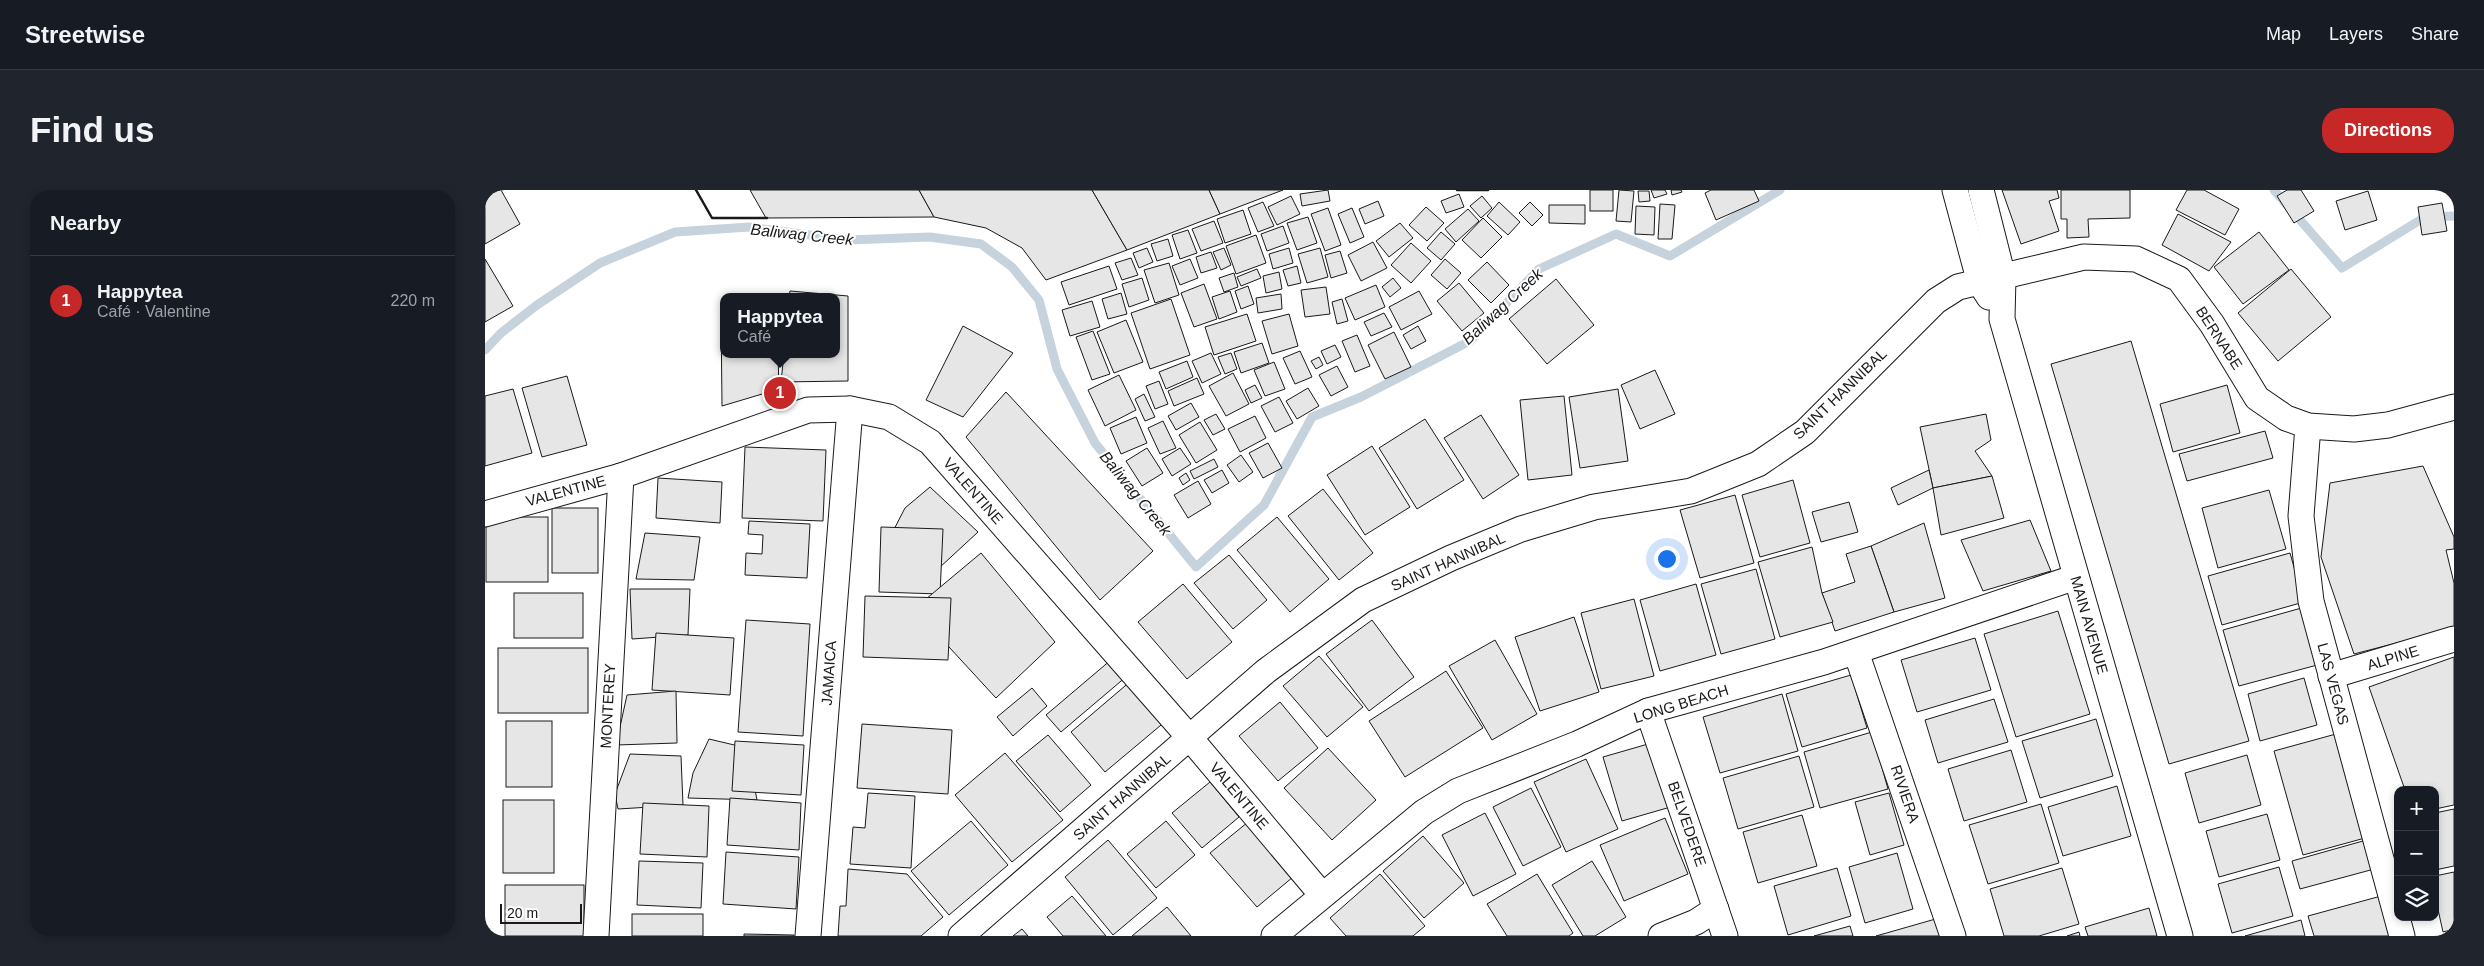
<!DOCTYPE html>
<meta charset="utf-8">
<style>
body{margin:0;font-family:Helvetica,sans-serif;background:#20242c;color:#f1f3f6}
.controls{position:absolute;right:15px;bottom:15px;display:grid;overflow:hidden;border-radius:10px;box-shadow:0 2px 8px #0003}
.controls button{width:45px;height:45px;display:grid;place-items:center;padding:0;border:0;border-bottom:1px solid #363941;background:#171b24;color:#f1f3f6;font:25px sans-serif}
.scale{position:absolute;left:15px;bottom:12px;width:82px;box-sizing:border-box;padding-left:5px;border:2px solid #1a1a1a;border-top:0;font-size:14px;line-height:18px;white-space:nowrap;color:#1a1a1a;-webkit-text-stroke:4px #fff;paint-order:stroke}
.you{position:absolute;left:1181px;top:368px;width:18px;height:18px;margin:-12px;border:4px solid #fff;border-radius:50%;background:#1a73e8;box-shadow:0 0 0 8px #1a73e833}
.badge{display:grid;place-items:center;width:32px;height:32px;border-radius:50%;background:#c62828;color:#fff;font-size:16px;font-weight:700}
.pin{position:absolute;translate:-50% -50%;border:2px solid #fff;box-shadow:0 1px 5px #0006}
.popup{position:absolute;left:235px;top:103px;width:120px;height:65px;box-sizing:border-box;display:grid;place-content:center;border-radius:10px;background:#171b24;filter:drop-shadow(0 1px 4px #0005);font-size:16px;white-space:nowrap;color:#9ea1a6}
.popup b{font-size:19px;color:#f1f3f6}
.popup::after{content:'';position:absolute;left:50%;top:100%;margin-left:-10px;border:10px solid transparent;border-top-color:#171b24}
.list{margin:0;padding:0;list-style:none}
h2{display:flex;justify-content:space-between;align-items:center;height:65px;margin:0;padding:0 20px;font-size:21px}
h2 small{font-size:16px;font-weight:400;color:#9ea1a6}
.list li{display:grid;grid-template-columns:32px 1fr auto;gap:15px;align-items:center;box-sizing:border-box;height:90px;padding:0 20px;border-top:1px solid #363941}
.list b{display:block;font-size:19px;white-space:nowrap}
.list p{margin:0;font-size:16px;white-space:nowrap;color:#9ea1a6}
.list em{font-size:16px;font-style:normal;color:#9ea1a6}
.icon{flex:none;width:28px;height:28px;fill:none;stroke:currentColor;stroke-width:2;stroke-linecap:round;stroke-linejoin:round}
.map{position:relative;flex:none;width:1969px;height:746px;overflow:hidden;border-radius:20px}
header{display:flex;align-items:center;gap:30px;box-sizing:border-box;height:70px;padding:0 25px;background:#171b24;border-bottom:1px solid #363941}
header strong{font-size:24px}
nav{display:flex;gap:28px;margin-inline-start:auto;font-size:18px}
.intro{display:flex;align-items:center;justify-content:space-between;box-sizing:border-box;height:120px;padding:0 30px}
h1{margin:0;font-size:35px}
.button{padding:12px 22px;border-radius:20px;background:#c62828;color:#fff;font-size:18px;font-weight:700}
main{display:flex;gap:30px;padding:0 30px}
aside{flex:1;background:#171b24;border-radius:20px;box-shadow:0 2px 8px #0003}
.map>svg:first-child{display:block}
</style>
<header>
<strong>Streetwise</strong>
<nav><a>Map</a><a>Layers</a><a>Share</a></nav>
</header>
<div class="intro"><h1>Find us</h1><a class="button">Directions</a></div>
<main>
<aside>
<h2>Nearby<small></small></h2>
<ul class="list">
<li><span class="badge">1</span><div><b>Happytea</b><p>Café · Valentine</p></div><em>220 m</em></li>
</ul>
</aside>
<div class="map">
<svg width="1969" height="746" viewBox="0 0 1969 746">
<rect width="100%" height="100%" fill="#fff"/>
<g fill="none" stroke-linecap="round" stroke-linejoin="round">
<g stroke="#c6d2dc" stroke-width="9">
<polyline points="1789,0 1857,78 1940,27 1969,26"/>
<polyline points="0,160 16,143 52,115 115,73 190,42 264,37 363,50 445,47 496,54 527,77 554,110 572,179 610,253 711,377 779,315 827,227 876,207 985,151 1054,79 1131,44 1185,66 1295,0"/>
</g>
</g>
<g fill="#e6e6e6" stroke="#1a1a1a">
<polygon points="0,0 16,0 35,34 0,54"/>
<polygon points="265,0 434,0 449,27 281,28"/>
<polygon points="434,0 607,0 642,60 561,90 537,58 501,38 449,27"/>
<polygon points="607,0 724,0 735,24 642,60"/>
<polygon points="724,0 798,0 735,24"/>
<polygon points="843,0 845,11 817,16 815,4"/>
<rect x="1105" y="0" width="23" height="21"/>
<polygon points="1134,0 1149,1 1146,32 1131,31"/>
<polygon points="1166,0 1180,0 1182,4 1169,8"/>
<polygon points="1186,0 1196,0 1197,2 1187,5"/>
<polygon points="1226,0 1269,0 1274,11 1231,30 1220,3"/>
<polygon points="1517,0 1572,0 1574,8 1564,11 1574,41 1536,54"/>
<polygon points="1576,0 1645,0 1645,28 1603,29 1604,47 1582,48 1582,29 1576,29"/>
<polygon points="1702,0 1719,0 1754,19 1740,45 1691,20"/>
<polygon points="1802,0 1816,0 1829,21 1809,33 1792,6"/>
<polygon points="1153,1 1164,1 1165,11 1154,12"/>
<polygon points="1883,1 1892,30 1860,40 1851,11"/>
<polygon points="974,4 979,17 961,23 956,11"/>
<polygon points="806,6 815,24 792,35 783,17"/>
<polygon points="997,6 1007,18 996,28 985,16"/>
<polygon points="893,11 899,26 880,34 874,19"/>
<polygon points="778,12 789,36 773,42 763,18"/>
<polygon points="1014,12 1035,32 1023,45 1002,26"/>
<polygon points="1045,12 1058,25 1047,36 1034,23"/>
<polygon points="1957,13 1962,41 1937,45 1933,17"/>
<polygon points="1175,14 1190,15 1187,49 1173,49"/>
<polygon points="1064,15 1100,15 1100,34 1064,33"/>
<polygon points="1151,16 1170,17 1169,45 1150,44"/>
<polygon points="941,17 959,33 942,51 924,35"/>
<polygon points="843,18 856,55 840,61 826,24"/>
<polygon points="867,18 879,47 865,53 853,24"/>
<polygon points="983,19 994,31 971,52 960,39"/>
<polygon points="758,20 766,44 740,53 732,29"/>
<polygon points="1693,24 1746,52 1724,81 1677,55"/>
<polygon points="823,27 832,53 812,60 802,33"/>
<polygon points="998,28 1017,47 996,68 977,50"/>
<polygon points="729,31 738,53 716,61 707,39"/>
<polygon points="915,33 928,48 904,67 891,51"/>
<polygon points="798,36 804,53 782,61 776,44"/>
<polygon points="703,40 712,63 695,69 687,45"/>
<polygon points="956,42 970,54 956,70 942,58"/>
<polygon points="1774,42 1804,80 1758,114 1729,77"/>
<polygon points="771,45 781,73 751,84 741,56"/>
<polygon points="683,49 688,66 672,71 666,54"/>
<polygon points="888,52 902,78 876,91 863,65"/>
<polygon points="926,53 946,71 926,93 906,75"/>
<polygon points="662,58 668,72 654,78 648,63"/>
<polygon points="739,58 746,75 736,80 728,62"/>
<polygon points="804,58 808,73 788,79 784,64"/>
<polygon points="835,58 843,87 822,93 813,64"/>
<polygon points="855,61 862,83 846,88 840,65"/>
<polygon points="726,62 732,78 716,83 711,67"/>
<polygon points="646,68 653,85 637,90 630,73"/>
<polygon points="0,69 28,116 0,132"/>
<polygon points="705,69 713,88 695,95 687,76"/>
<polygon points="960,69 976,83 962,99 946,85"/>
<polygon points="1002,72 1024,95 1006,113 983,90"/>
<polygon points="684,73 694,105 670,113 659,80"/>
<polygon points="624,76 632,99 584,115 576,92"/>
<polygon points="812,76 816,93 803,96 798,80"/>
<polygon points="772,79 776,88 756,96 752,87"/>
<polygon points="1806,79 1846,127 1793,171 1753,123"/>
<polygon points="794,82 797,99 781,103 778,86"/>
<polygon points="749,83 753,97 739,102 734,88"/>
<polygon points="657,88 664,110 644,117 637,94"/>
<polygon points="908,88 916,98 905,107 897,97"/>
<polygon points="1071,89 1109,135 1062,174 1024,129"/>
<polygon points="974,93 999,123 977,141 952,111"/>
<polygon points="719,94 732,129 709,137 696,103"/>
<polygon points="891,95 900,117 870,130 860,108"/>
<polygon points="763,96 769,114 756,119 750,101"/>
<polygon points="841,97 845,124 820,127 816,100"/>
<polygon points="305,101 363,106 363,191 296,192 299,164 351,164 351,107 304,107"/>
<polygon points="745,101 752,122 734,129 727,107"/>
<polygon points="934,101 947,124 916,140 904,117"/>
<polygon points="636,103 642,124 623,129 617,109"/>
<polygon points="796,104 797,119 773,123 771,108"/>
<polygon points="686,109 705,165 665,179 646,123"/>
<polygon points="857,109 863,131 852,134 847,112"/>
<polygon points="607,111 615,137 585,146 577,120"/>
<polygon points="236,119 239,119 239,164 293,164 294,199 237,216"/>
<polygon points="899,123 907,137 886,146 879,132"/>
<polygon points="762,124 771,151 729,165 720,137"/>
<polygon points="804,124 813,156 787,164 777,131"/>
<polygon points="641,130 658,172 629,183 612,142"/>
<polygon points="478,136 528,163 478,227 441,210"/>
<polygon points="933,136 941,151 926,159 918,145"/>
<polygon points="608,141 625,184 607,190 591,147"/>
<polygon points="909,142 926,177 900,189 883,155"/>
<polygon points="872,145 885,176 870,182 857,151"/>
<polygon points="1646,151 1764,551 1684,574 1566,174"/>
<polygon points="777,153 784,173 756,183 749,162"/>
<polygon points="850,155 856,167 842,174 836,161"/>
<polygon points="815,161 827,187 810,194 798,168"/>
<polygon points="726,163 736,184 717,193 707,171"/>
<polygon points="746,163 752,179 740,184 733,167"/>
<polygon points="834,167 838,175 831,179 826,171"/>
<polygon points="702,171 708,187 681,199 674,182"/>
<polygon points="789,172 800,199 780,206 769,180"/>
<polygon points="852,176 863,197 846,206 834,185"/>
<polygon points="1170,180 1190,224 1155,239 1136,195"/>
<polygon points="748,183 764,214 741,226 724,196"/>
<polygon points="634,185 651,220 620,236 603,200"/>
<polygon points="82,186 102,255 57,267 37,198"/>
<polygon points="712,188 719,204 689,216 683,201"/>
<polygon points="674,191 683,214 670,219 661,196"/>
<polygon points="770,195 777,208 766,213 760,200"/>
<polygon points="1742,195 1755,243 1688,262 1675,214"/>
<polygon points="823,198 834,216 812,229 801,211"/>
<polygon points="28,199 47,263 0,276 0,206"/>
<polygon points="1133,199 1143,271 1095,278 1084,207"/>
<polygon points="521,202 668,361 615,410 481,247"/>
<polygon points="659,204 670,227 660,231 650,209"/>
<polygon points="1079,206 1087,285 1043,290 1035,210"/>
<polygon points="794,207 808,233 790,242 776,216"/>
<polygon points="706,213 714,227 691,240 683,226"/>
<polygon points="731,224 740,239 728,245 719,230"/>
<polygon points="1501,224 1506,250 1490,261 1507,286 1448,298 1435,237"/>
<polygon points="996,225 1034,285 998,309 959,248"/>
<polygon points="770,226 781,248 755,262 743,239"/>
<polygon points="651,227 662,253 636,264 625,238"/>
<polygon points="940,229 979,290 932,319 894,258"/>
<polygon points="678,231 691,258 675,264 663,238"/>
<polygon points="715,232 732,260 711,273 694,245"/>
<polygon points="1780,241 1788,268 1702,291 1694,264"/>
<polygon points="783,253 797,278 778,288 764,263"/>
<polygon points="887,256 925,317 880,345 842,285"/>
<polygon points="260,257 341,260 338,331 257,328"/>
<polygon points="662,258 678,283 657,296 641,271"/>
<polygon points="695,258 706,274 687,286 677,269"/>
<polygon points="756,265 768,282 754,292 742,275"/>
<polygon points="729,269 733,277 709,289 705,281"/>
<polygon points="1938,276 1969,347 1969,359 1961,360 1969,393 1969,438 1869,464 1836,367 1845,293"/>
<polygon points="737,280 744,293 727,303 719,290"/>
<polygon points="1444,280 1448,298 1413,315 1406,298"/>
<polygon points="701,283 705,290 698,295 694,288"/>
<polygon points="1507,286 1519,328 1456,345 1448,298"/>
<polygon points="173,288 237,292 235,333 171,328"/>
<polygon points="1308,290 1325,353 1275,367 1257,305"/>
<polygon points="713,291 726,314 703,328 689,305"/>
<polygon points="445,297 493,342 427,403 404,349 420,318"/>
<polygon points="838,299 888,363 854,390 803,326"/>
<polygon points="1784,300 1801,359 1733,378 1717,318"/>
<polygon points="1250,305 1269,373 1215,388 1195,320"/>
<polygon points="1364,312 1373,342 1336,352 1327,322"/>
<rect x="67" y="318" width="46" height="65"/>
<rect x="1" y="327" width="62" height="65"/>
<polygon points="792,327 844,389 805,422 752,360"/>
<polygon points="1545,330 1566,381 1498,401 1476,350"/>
<polygon points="264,331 325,334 322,388 260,385 261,363 277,364 278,345 263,344"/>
<polygon points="1439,333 1460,408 1409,422 1386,356"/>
<polygon points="396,337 458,339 455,404 394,402"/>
<polygon points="160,343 215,347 209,390 151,389"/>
<polygon points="1386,356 1409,422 1350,441 1337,403 1370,392 1361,364"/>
<polygon points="1327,357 1337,403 1348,432 1295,447 1273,372"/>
<polygon points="496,363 570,452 511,508 429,419"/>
<polygon points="1805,363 1819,412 1737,435 1723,386"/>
<polygon points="744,365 782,410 748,439 709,393"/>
<polygon points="1271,379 1290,449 1236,464 1216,394"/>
<polygon points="698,394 747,452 702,489 653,432"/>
<polygon points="1211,394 1231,465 1175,481 1155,410"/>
<polygon points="145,399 205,399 203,445 147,449"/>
<rect x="29" y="403" width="69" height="45"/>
<polygon points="380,406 466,408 463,470 378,467"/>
<polygon points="1149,409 1169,486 1116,499 1096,423"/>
<polygon points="1820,417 1836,474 1754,496 1738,440"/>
<polygon points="1573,421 1605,524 1531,547 1499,444"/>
<polygon points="1089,427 1114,502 1055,521 1030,447"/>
<polygon points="261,430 325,434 318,546 253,542"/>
<polygon points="887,430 929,487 884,521 841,464"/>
<polygon points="171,443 249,448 245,505 167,500"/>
<polygon points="1490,448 1506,500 1432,522 1416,470"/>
<polygon points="1010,450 1052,524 1007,550 964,476"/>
<rect x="13" y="458" width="90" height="65"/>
<polygon points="834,466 878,517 842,547 798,496"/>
<polygon points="1969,467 1969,615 1950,619 1950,600 1920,600 1884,497"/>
<polygon points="627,469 642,486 576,542 561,525"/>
<polygon points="961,481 998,538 920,587 884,531"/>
<polygon points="1366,485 1382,538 1317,557 1301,504"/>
<polygon points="1819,488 1832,535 1775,551 1763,504"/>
<polygon points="647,490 682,530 620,582 586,542"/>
<polygon points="547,498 562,516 528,546 512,527"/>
<polygon points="191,501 192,553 131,555 142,505"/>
<polygon points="1297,504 1313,561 1235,583 1218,527"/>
<polygon points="1509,509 1523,552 1453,573 1440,530"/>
<polygon points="795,512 833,558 793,591 754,546"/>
<polygon points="1611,529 1628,586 1555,608 1537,551"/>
<rect x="21" y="531" width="46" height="66"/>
<polygon points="377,534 467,540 463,604 372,598"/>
<polygon points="1387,542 1403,599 1335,618 1319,562"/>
<polygon points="1851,544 1880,648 1818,665 1789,561"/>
<polygon points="563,545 606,595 575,622 531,571"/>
<polygon points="224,549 262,558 272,610 203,608 208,583"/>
<polygon points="250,551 319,555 316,605 247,601"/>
<polygon points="1170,552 1189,616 1137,631 1118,567"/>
<polygon points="843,558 891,610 847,650 799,598"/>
<polygon points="1526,560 1542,612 1479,631 1463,579"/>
<polygon points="520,563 578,630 527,672 470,605"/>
<polygon points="145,564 196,566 198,615 133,619 130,604"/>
<polygon points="1762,565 1776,615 1714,633 1700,583"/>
<polygon points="1314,566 1329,617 1253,639 1238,588"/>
<polygon points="1101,569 1133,639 1081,662 1049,592"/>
<polygon points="725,592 754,627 717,658 687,623"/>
<polygon points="1632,596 1646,646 1578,666 1563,617"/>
<polygon points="1046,598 1076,657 1038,676 1008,617"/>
<polygon points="383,603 430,606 426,678 365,674 368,637 380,638"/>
<polygon points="1404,603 1419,655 1385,665 1370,612"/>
<polygon points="245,608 316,613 314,660 242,655"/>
<rect x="18" y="610" width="51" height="73"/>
<polygon points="158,613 224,616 222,667 155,664"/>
<polygon points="1556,614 1574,673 1503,694 1484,635"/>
<polygon points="1969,619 1969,676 1950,680 1950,623"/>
<polygon points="1000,623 1031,684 988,706 957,645"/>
<polygon points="1782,624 1795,670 1734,687 1721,641"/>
<polygon points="1317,625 1332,676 1273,693 1258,642"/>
<polygon points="768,628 814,682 772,717 725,663"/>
<polygon points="1180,628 1203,684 1139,711 1115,655"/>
<polygon points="486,631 523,675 464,725 426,681"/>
<polygon points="681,631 710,665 671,698 642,664"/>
<polygon points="938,646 979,693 939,728 898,681"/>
<polygon points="1885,649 1893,678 1815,699 1807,671"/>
<polygon points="623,650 672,708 628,745 580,687"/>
<polygon points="241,662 314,667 311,719 238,714"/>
<polygon points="1412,663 1428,719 1380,733 1364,677"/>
<polygon points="154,671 218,673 216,718 152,715"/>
<polygon points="1107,671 1141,727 1110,746 1098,746 1067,695"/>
<polygon points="1794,677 1808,726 1747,743 1733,694"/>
<polygon points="1352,678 1366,726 1303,745 1289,696"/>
<polygon points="1577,678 1594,734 1554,746 1519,746 1505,699"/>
<polygon points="363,679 422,684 458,727 436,746 353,746 355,716 361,716"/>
<polygon points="1969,682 1969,739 1958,742 1950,706 1950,686"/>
<polygon points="895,684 940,736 928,746 861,746 845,728"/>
<polygon points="1052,684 1088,743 1084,746 1022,746 1002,714"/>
<rect x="20" y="695" width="79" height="51"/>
<polygon points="587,706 621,746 578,746 562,727"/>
<polygon points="1896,706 1907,746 1829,746 1823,726"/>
<polygon points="682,717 706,746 647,746"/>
<polygon points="1664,718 1672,746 1603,746 1600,737"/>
<rect x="147" y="724" width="71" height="22"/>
<polygon points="1454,728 1460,746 1391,746"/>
<polygon points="1816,730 1820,746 1760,746"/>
<polygon points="1365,736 1368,746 1329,746"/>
<polygon points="537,739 543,746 528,746"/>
<polygon points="1594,742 1595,746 1582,746"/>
<polygon points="259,744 309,745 309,746 259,746"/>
</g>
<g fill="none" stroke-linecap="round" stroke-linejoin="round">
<defs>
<g id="minor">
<polyline points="1470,0 1495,93 1504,107"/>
<polyline points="1496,0 1518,87 1517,129 1695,746"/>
<polyline points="1823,236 1816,326 1826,411 1917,746"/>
<polyline points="0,324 136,286 323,220 365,219 404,227 445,252 705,548 837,705"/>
<polyline points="1371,462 1468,746"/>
<polyline points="1846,486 1969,449"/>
<polyline points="1163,521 1240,746"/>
<polyline points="111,746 136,286"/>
<polyline points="323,746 365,219"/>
<polyline points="476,746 781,481 878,410 966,368 1036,339 1109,317 1206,301 1273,274 1320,242 1451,111 1473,97 1599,67 1651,69 1694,89 1727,134 1772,208 1801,228 1823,236 1869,239 1903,235 1969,217"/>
<polyline points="789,746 939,622 973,601 1092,554 1163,521 1339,472 1591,387"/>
<polyline points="1176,746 1211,732 1231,719"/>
</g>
</defs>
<use href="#minor" stroke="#1a1a1a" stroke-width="27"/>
<use href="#minor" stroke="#fff" stroke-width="25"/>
<g stroke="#1a1a1a" stroke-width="2.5">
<polyline points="211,0 227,28 282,28"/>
<polyline points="972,0 1003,0"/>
</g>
</g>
<g text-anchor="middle" stroke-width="4" stroke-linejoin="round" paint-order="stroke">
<g font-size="15" fill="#1a1a1a" stroke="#fff">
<text transform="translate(1734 148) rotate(57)" y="5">BERNABE</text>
<text transform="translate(1355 204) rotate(-44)" y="5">SAINT HANNIBAL</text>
<text transform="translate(81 301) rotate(-15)" y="5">VALENTINE</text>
<text transform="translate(488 301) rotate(49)" y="5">VALENTINE</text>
<text transform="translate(963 372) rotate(-24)" y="5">SAINT HANNIBAL</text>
<text transform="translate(1604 435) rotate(74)" y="5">MAIN AVENUE</text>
<text transform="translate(1908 468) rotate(-17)" y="5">ALPINE</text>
<text transform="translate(344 483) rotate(-86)" y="5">JAMAICA</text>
<text transform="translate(1848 494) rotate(75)" y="5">LAS VEGAS</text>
<text transform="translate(1196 514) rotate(-17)" y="5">LONG BEACH</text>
<text transform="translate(123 516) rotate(-87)" y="5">MONTEREY</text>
<text transform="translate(1420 604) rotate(71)" y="5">RIVIERA</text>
<text transform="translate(754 606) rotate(50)" y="5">VALENTINE</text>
<text transform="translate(637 607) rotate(-41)" y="5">SAINT HANNIBAL</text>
<text transform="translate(1202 634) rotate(71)" y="5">BELVEDERE</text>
</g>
<g font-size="16" font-style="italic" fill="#1a1a1a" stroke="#fff">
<text transform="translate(317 44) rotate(6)" y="6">Baliwag Creek</text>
<text transform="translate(1017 116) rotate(-43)" y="6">Baliwag Creek</text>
<text transform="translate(651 303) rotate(51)" y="6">Baliwag Creek</text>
</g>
</g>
</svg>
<div class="controls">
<button>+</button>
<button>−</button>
<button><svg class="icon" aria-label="layers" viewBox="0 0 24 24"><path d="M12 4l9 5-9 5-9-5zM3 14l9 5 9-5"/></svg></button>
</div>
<div class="scale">20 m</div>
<div class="you"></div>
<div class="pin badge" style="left:295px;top:203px">1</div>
<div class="popup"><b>Happytea</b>Café</div>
</div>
</main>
